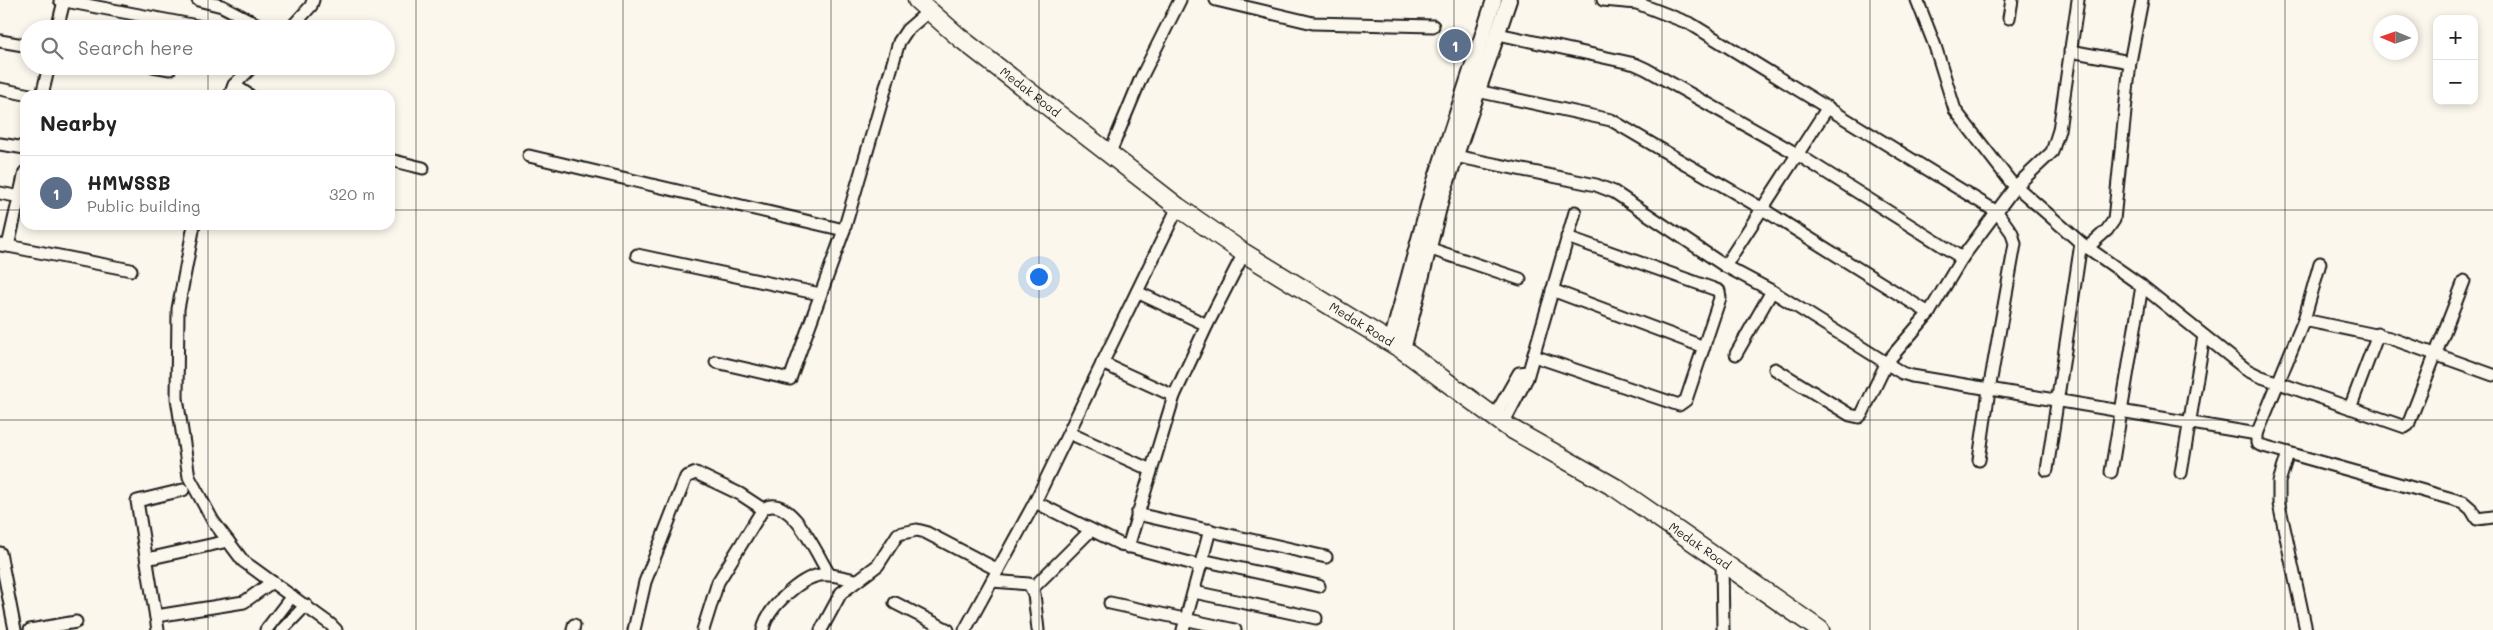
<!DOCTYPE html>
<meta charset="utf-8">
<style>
body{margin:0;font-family:Mali,sans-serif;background:#f2f2f2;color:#222}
.controls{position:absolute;right:15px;top:15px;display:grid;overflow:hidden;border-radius:10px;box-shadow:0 2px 8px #0003}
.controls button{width:45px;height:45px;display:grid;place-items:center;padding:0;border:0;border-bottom:1px solid #e0e0e0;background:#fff;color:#222;font:25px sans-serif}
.compass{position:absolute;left:2373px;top:15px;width:45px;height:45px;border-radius:50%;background:#fff;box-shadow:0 2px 8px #0003;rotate:272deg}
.you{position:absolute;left:1038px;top:276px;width:18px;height:18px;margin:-12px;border:4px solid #fff;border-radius:50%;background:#1a73e8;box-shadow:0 0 0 8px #1a73e833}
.badge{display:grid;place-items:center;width:32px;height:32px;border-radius:50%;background:#1c1c1c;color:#fff;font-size:16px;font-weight:700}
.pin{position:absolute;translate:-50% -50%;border:2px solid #fff;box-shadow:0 1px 5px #0006}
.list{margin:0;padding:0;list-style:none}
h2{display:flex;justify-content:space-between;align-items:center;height:65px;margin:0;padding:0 20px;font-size:21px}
h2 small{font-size:16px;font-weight:400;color:#767676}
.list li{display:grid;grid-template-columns:32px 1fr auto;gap:15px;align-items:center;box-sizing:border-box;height:75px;padding:0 20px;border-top:1px solid #e0e0e0}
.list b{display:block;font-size:19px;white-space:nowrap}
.list p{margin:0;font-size:16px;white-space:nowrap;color:#767676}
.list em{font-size:16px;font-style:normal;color:#767676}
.icon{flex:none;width:28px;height:28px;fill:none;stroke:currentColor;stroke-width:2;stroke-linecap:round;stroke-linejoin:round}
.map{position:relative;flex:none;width:2493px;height:630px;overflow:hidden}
.search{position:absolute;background:#fff;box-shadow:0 2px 8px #0003;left:20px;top:20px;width:375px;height:55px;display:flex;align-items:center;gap:12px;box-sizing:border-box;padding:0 18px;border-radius:28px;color:#767676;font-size:19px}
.panel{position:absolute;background:#fff;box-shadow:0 2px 8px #0003;left:20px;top:90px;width:375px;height:140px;border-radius:15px}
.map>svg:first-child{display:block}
</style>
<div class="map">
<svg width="2493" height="630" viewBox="0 0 2493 630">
<rect width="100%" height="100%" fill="#fbf7ec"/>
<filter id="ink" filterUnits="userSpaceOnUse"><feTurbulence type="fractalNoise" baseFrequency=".02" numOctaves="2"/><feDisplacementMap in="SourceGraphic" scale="10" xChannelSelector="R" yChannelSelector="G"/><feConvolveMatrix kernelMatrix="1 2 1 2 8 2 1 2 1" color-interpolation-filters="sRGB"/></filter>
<g filter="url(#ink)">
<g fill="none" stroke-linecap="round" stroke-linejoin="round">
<defs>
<g id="minor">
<polyline points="60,0 213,29"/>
<polyline points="198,0 222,6 266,29"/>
<polyline points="1216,0 1313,23 1433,26"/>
<polyline points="1603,0 1637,3 1691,24 1997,212 2012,233 2015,244 1989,390 1979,460"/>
<polyline points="1917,0 1935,46 1955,110 2010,181 2081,243 2142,286 2247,370 2259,376 2405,427 2408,425 2464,281"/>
<polyline points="2009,18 2012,0"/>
<polyline points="57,29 64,1"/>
<polyline points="290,29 311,6 313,0"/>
<polyline points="1498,34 1635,64 1646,69 1797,154 1962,258"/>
<polyline points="0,41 29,46"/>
<polyline points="2070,51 2130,62"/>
<polyline points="153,66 170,69"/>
<polyline points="234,85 249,95"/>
<polyline points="0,89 30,95"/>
<polyline points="1477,91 1611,120 1761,208 1929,313"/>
<polyline points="42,95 49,66"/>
<polyline points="230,95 234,85 253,66"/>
<polyline points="0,144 25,148"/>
<polyline points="1109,155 1141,78 1180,0"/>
<polyline points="529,156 844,230 899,42 907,30 929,11"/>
<polyline points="1455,156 1596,185 1614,192 1725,266 1772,291 1902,373 1912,376 2257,434 2304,320 2390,338 2493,375"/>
<polyline points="390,160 423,168"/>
<polyline points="0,193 25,198"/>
<polyline points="194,225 178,309 177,398 189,477 213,521 243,561 330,624 336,630"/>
<polyline points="0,245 8,246 25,172"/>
<polyline points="8,246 131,270"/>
<polyline points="1428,248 1520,279"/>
<polyline points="2087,248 2107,230 2114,220 2130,62 2142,0"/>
<polyline points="637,255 820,294"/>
<polyline points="1725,266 1828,107"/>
<polyline points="1552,290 1704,347"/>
<polyline points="1137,292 1207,325"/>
<polyline points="2304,320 2320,263"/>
<polyline points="1736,354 1772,291"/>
<polyline points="1534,356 1679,405 1686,400 1720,298 1719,291 1714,289 1567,237"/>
<polyline points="716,362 790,379 844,230"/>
<polyline points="1102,363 1174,396"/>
<polyline points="1775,369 1850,415 1859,417 1862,414 1887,362 1929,313 1962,258 2015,187 2052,152 2059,130 2078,0"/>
<polyline points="2350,408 2378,334"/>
<polyline points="1494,417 1519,373 1528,372"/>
<polyline points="1503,424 1527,378 1575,212"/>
<polyline points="1069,433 1151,470"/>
<polyline points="2257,434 2257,443 2260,445 2463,502 2471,509 2477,519 2493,517"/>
<polyline points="2288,453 2279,482 2279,504 2306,630"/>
<polyline points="2047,470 2081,243"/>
<polyline points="2111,472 2142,286"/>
<polyline points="2181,473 2204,336"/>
<polyline points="1035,502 1120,544 1201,566"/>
<polyline points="1137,514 1326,557"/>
<polyline points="1128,547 1174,396 1207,325 1244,253"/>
<polyline points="0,553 15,630"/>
<polyline points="147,559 228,541"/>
<polyline points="1202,560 1319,586"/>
<polyline points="1722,560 1723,630"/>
<polyline points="992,581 1029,584 1034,594 1038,630"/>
<polyline points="1033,588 1091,530"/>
<polyline points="1194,592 1316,618"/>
<polyline points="895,603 948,630"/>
<polyline points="1110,603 1235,630"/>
<polyline points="156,616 244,602 272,582"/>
<polyline points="30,630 76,622"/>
<polyline points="158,630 137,501 183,490"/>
<polyline points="266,630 292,596"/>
<polyline points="282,630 306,605"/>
<polyline points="573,630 574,625"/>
<polyline points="634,630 645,582 686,477 696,473 740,494 763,509"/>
<path d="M 703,630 L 718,582 L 763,509 C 790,491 817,555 829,574"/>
<path d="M 763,630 C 766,609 800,578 820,575 C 832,573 844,578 855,580"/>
<polyline points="821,630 841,593 878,565 898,534 917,530 925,532 998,570"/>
<polyline points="965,630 1035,502 1178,207"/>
<polyline points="1183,630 1210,530"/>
</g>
<g id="tertiary">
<polyline points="1391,342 1434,184 1494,0"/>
<polyline points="1403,350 1442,196 1509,0"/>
</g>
<g id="primary">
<path id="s1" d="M 917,0 L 960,38 L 1178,207 L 1244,253 L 1403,350 L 1508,427 L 1616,488 L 1820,630"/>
</g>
</defs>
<use href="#minor" stroke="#1c1c1c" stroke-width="15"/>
<use href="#tertiary" stroke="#1c1c1c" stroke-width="18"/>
<use href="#primary" stroke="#1c1c1c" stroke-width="21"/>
<use href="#minor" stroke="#fbf7ec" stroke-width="11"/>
<use href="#tertiary" stroke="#fbf7ec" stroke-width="14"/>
<use href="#primary" stroke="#fbf7ec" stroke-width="18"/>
</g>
</g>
<path fill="none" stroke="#1c1c1c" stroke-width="1" stroke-opacity="0.55" d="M 208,0 L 208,29M 416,0 L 416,630M 623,0 L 623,630M 831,0 L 831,630M 1039,0 L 1039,630M 1247,0 L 1247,630M 1454,0 L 1454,630M 1662,0 L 1662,630M 1870,0 L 1870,630M 2078,0 L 2078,630M 2285,0 L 2285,630M 208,66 L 208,95M 0,210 L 25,210M 390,210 L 2493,210M 208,225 L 208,630M 0,420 L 2493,420"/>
<g text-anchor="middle" stroke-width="4.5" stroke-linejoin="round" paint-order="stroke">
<g font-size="12" fill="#1c1c1c" stroke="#fbf7ec">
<text dy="4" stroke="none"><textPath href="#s1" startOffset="146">Medak Road</textPath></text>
<text dy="4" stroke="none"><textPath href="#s1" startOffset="551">Medak Road</textPath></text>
<text dy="4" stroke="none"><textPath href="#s1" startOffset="956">Medak Road</textPath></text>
</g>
</g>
</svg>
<div class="controls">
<button>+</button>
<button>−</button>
</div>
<svg class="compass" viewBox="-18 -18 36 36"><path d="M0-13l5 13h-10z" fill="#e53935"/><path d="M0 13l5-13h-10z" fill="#767676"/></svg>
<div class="you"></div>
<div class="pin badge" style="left:1455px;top:45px;background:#5c6f8a">1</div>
<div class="search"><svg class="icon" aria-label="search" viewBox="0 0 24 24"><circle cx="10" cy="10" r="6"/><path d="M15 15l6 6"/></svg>Search here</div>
<section class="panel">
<h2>Nearby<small></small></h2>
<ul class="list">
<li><span class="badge" style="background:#5c6f8a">1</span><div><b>HMWSSB</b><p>Public building</p></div><em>320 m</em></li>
</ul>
</section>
</div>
